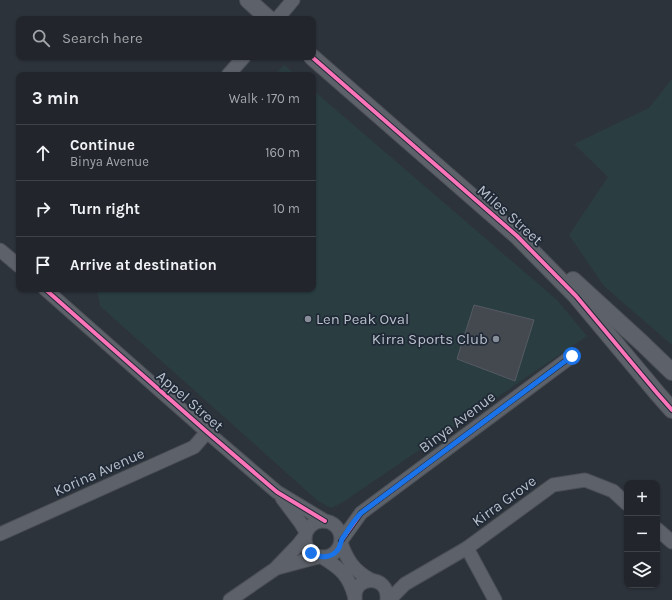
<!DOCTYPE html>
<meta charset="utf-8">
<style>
body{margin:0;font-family:Karla,sans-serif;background:#2a2e34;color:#f1f3f6}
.controls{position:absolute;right:12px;bottom:12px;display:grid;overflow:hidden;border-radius:8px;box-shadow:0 1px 3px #0004}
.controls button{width:36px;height:36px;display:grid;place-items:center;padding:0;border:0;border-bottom:1px solid #3f4348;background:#22262c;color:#f1f3f6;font:20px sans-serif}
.stop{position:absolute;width:12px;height:12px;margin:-9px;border:3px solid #1a73e8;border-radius:50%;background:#fff}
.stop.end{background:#1a73e8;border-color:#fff;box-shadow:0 1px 4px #0008}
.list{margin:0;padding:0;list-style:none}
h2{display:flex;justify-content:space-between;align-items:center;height:52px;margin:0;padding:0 16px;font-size:17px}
h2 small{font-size:13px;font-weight:400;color:#a2a5a9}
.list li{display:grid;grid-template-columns:26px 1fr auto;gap:12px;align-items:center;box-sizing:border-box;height:56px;padding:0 16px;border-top:1px solid #3f4348}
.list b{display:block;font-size:15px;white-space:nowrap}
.list p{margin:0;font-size:13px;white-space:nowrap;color:#a2a5a9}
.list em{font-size:13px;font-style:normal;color:#a2a5a9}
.icon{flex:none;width:22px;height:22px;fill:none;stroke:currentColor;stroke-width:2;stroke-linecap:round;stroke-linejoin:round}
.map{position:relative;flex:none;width:672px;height:600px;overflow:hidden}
.search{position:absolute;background:#22262c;box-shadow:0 1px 3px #0004;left:16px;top:16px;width:300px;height:44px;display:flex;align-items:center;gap:10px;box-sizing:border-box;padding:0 14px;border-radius:8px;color:#a2a5a9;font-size:15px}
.panel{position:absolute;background:#22262c;box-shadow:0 1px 3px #0004;left:16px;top:72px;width:300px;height:220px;border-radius:8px}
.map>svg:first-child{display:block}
</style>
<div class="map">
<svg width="672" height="600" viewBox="0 0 672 600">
<rect width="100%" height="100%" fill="#2d333b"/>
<g fill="#2a3d41">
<polygon points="284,65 296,75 275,75"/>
<polygon points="672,79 672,345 604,286 569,235 608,177 574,144 649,108"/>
<polygon points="313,90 557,300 587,336 343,502 331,508 318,501 100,306 97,289 313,289"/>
</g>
<polygon fill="#444950" stroke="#555a63" points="474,305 534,320 515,381 457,359"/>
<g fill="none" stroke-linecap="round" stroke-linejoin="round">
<defs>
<g id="minor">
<polyline points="277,19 293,0"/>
<polyline points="228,75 244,57"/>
<polyline points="0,250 19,266"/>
<polyline points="45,289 207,432 277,492 325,521"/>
<polyline points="282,498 300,522 306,532"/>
<circle cx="323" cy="539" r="18"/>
<polyline points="657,529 672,542"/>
<polyline points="0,534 194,447 207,432"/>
<polyline points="341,541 361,513 572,356"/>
<path d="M 341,543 C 347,560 354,571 371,580"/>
<polyline points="467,548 495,600"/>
<path d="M 322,557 C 341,569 349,575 355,598"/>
<polyline points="277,568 318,557"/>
<polyline points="230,600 275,569 298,545 305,536"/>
<path d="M 355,600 C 352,574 390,574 387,600"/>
<polyline points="389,600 405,584 467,548 553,485 585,480 613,491 627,504"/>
</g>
<g id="tertiary">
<polyline points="248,0 269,19"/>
<polyline points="312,57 517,236 576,296 657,393 672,410"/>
<polyline points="573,280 642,343 672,372"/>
</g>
</defs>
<use href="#minor" stroke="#4b4f55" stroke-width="15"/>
<use href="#tertiary" stroke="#4b4f55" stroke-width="18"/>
<use href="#minor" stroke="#5d6169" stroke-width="13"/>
<use href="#tertiary" stroke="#5d6169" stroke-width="16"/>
<defs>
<g id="cycleway">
<polyline points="312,57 517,236 576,296 657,393 672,410"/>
<polyline points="45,289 207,432 277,492 325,521"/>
<polyline points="341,541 361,513 572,356"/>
</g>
</defs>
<use href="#cycleway" stroke="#202936" stroke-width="6"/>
<use href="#cycleway" stroke="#fb73b8" stroke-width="4"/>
</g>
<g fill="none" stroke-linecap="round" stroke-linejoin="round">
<path stroke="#1a73e8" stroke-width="5" d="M 311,553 C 321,559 333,558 339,548 C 340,545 341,542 342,539 C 348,530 354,520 361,513 L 572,356"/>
</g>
<g fill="#878e99" stroke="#202936" stroke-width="1.5">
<circle cx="308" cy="319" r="4"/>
<circle cx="496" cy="339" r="4"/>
</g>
<g text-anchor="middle" stroke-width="3.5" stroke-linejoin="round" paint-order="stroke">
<g font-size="15" fill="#b8bfcb" stroke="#202936">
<text transform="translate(510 215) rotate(42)" y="5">Miles Street</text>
<text transform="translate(190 401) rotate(41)" y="5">Appel Street</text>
<text transform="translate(457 422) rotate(-37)" y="5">Binya Avenue</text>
<text transform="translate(99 472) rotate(-24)" y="5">Korina Avenue</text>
<text transform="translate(504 501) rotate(-36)" y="5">Kirra Grove</text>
</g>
<g font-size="15" fill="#b8bfcb" stroke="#202936" text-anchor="start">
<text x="316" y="324">Len Peak Oval</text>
<text x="488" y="344" text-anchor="end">Kirra Sports Club</text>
</g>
</g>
</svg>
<div class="controls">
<button>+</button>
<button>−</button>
<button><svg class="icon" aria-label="layers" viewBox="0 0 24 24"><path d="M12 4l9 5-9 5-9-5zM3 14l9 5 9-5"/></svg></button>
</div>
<div class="stop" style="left:572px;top:356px"></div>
<div class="stop end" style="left:311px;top:553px"></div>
<div class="search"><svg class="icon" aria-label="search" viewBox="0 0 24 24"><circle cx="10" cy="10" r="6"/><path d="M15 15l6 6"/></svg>Search here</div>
<section class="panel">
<h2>3 min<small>Walk · 170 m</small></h2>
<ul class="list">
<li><svg class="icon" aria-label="ahead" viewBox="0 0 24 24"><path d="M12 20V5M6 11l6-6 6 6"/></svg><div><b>Continue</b><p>Binya Avenue</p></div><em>160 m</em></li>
<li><svg class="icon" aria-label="right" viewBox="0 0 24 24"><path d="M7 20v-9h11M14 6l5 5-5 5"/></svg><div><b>Turn right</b></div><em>10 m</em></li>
<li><svg class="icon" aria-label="arrive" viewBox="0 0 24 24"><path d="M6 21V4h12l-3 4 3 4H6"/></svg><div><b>Arrive at destination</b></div></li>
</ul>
</section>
</div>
